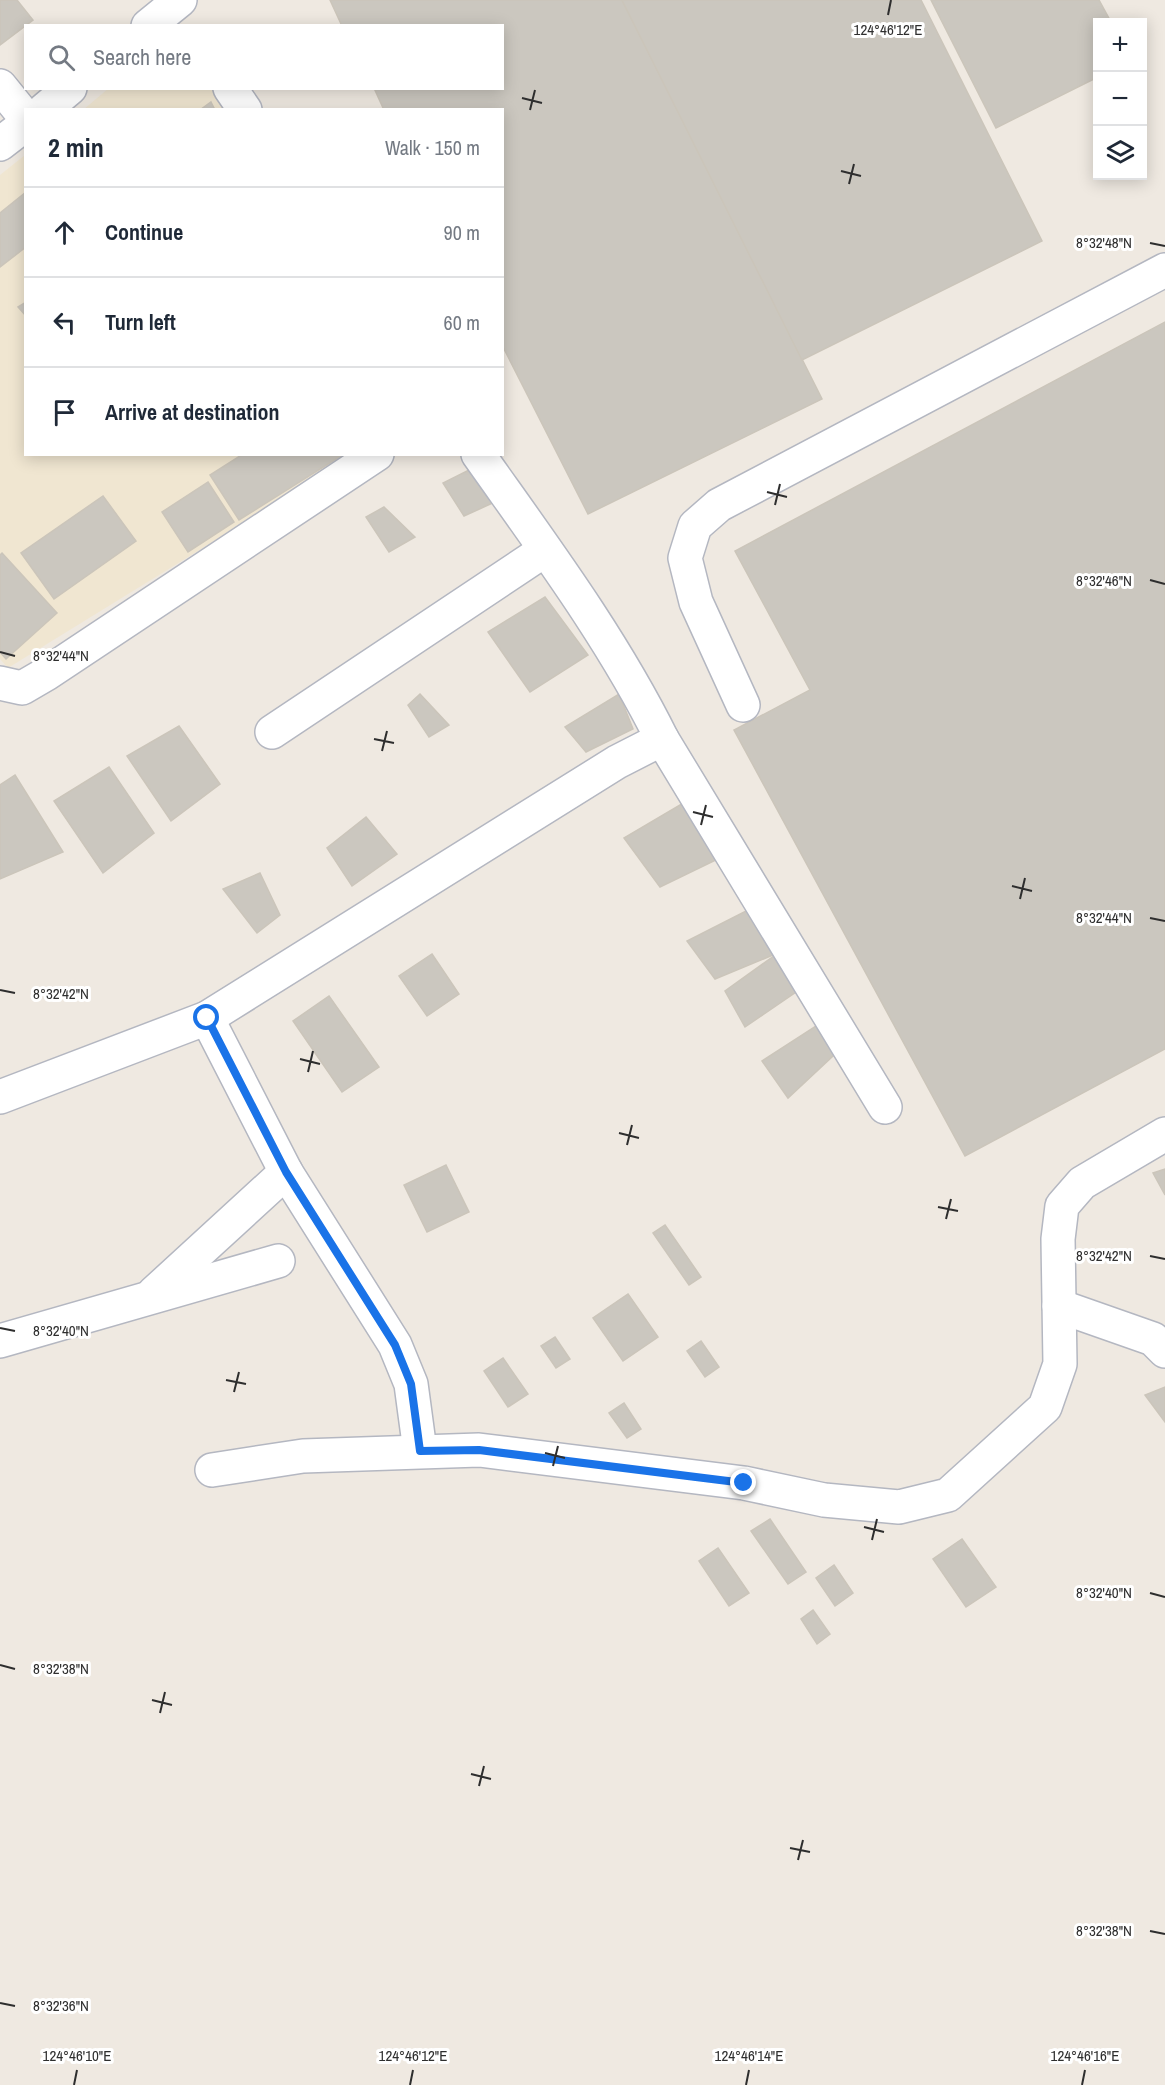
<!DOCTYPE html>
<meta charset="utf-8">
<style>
body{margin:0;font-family:"Archivo Narrow",sans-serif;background:#f2f2f3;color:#1f2937}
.controls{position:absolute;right:18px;top:18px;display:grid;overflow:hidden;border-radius:0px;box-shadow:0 3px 15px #0003}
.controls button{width:54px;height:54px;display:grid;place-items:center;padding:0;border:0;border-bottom:2px solid #e0e1e3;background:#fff;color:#1f2937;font:30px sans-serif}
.stop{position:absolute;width:18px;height:18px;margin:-14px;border:4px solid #1a73e8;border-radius:50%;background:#fff}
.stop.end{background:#1a73e8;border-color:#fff;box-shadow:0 2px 6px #0008}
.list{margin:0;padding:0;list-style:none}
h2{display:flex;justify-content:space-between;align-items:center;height:78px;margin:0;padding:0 24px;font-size:26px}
h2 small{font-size:20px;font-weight:400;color:#747a83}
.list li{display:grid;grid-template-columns:39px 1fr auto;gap:18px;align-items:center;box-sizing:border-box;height:90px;padding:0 24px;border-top:2px solid #e0e1e3}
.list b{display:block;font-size:22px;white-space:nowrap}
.list em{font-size:20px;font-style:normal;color:#747a83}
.icon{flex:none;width:33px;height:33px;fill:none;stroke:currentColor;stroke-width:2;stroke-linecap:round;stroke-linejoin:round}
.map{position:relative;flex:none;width:1165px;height:2085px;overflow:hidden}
.search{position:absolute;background:#fff;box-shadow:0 3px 15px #0003;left:24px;top:24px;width:480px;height:66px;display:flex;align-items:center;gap:15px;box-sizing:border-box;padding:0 21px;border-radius:0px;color:#747a83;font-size:22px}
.panel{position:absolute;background:#fff;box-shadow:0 3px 15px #0003;left:24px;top:108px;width:480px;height:348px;border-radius:0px}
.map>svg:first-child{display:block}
</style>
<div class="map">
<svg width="1165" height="2085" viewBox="0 0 1165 2085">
<rect width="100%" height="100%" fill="#efe9e1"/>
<g fill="#f0e6d1">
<polygon points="109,88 213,89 227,109 83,110"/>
<polygon points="25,155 26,454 354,455 8,668 0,659 0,175"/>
</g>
<g fill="#cbc7bf" stroke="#cbc5ba" stroke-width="1.5">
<polygon points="0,0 17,0 33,20 0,45"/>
<polygon points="330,0 622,0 822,399 588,514 502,345 502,110 384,110 374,88 502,88 502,26 342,26"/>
<polygon points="622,0 921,0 1042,241 802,360"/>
<polygon points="931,0 1099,0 1111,22 1098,22 1098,77 996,128"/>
<polygon points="211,102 215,110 200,110"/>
<polygon points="26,192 26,247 0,267 0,213"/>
<polygon points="26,302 26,316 18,307"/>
<polygon points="1165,322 1165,1049 965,1156 734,730 810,690 735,551"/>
<polygon points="243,454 344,454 239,520 210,475"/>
<polygon points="475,467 495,502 464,516 443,483"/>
<polygon points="208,482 234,522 188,552 162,512"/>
<polygon points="103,496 136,541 54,599 21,553"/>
<polygon points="384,507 415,537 389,552 366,517"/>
<polygon points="2,553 57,613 6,659 0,652 0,555"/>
<polygon points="545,597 588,655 530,692 488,632"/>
<polygon points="420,694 449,725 429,737 408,705"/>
<polygon points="619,694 633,729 586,752 565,727"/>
<polygon points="179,726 220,784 171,821 127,756"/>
<polygon points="109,767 154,833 103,873 54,801"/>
<polygon points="15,775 63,852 0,879 0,785"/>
<polygon points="685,802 720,858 660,887 624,838"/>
<polygon points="366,817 397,854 352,886 327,848"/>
<polygon points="260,873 280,915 257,933 223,889"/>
<polygon points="752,908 778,953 715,979 687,941"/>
<polygon points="778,953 799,990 745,1027 725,991"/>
<polygon points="432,954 459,994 427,1016 399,976"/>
<polygon points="329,996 379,1067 342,1092 293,1021"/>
<polygon points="819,1024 834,1055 788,1098 762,1061"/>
<polygon points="446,1165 469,1212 427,1232 404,1185"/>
<polygon points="1165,1169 1165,1195 1153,1173"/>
<polygon points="665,1225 701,1277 689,1285 653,1233"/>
<polygon points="628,1294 658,1337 623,1361 593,1318"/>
<polygon points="555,1337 570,1359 556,1368 541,1346"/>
<polygon points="701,1341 719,1367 705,1377 687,1351"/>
<polygon points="503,1358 528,1394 508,1407 484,1371"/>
<polygon points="1165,1387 1165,1422 1145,1395"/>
<polygon points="624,1403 641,1429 627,1438 609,1413"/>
<polygon points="770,1519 806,1572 788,1584 751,1531"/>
<polygon points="962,1539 996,1587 966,1607 933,1559"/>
<polygon points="718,1548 749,1593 729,1606 699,1561"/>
<polygon points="834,1565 853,1593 835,1606 816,1578"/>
<polygon points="813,1610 830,1634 817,1644 801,1619"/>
</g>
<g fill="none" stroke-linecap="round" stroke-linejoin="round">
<defs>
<g id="minor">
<polyline points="148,26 180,0"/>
<polyline points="0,86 26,118"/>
<polyline points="230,88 245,110"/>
<polyline points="44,110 70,88"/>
<polyline points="0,144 26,124"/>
<polyline points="0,683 22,688 46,674 377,454"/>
<polyline points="743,705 696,602 685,558 695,526 719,505 1165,270"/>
<polyline points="272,732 545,550"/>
<polyline points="662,739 885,1107"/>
<polyline points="207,1018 286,1172 395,1345 411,1384 420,1451"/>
<path d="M 0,1097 L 207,1018 L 617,762 L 662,739 C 612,638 543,546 478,454"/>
<polyline points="154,1293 286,1172"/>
<polyline points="1059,1306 1153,1339 1165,1351"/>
<polyline points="0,1341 278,1261"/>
<polyline points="212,1470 303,1456 479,1450 744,1483 824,1500 899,1507 948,1495 1045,1407 1060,1364 1058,1239 1062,1206 1082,1183 1165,1134"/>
</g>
</defs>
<use href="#minor" stroke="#b4b7c1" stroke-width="36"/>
<use href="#minor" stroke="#fff" stroke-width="33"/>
</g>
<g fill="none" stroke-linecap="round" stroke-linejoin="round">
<polyline stroke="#1a73e8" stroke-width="8" points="207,1018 286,1172 395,1345 411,1384 420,1451 479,1450 744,1483"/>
</g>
<path fill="none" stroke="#2e2e2e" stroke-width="2" d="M 888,15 L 891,0M 522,98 L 542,103M 530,110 L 535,90M 841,171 L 861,176M 849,184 L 854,164M 1150,243 L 1165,246M 767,492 L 787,497M 775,505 L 780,484M 1150,580 L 1165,584M 0,652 L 15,656M 374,739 L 394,743M 382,751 L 387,731M 693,812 L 713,817M 701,825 L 706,805M 1012,886 L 1032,891M 1020,899 L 1025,878M 1150,918 L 1165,921M 0,990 L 15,993M 300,1059 L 320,1064M 308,1072 L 313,1051M 619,1133 L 639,1138M 627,1145 L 632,1125M 938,1207 L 958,1211M 946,1219 L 951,1199M 1150,1256 L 1165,1259M 0,1328 L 15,1331M 226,1380 L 246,1384M 234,1392 L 239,1372M 545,1453 L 565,1458M 553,1466 L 558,1446M 864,1527 L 884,1532M 872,1540 L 877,1519M 1150,1593 L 1165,1597M 0,1665 L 15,1669M 152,1700 L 172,1705M 160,1713 L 165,1692M 471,1774 L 491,1779M 479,1786 L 484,1766M 790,1848 L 810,1852M 798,1860 L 803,1840M 1150,1931 L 1165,1934M 0,2003 L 15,2006M 74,2085 L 77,2070M 410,2085 L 413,2070M 746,2085 L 749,2070M 1082,2085 L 1085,2070"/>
<g font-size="15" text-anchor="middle" fill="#2e2e2e" stroke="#fff" stroke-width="6" stroke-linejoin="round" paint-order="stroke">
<text x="888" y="35">124°46'12"E</text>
<text x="1104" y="248">8°32'48"N</text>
<text x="1104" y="586">8°32'46"N</text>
<text x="61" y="661">8°32'44"N</text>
<text x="1104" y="923">8°32'44"N</text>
<text x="61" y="999">8°32'42"N</text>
<text x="1104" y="1261">8°32'42"N</text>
<text x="61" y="1336">8°32'40"N</text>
<text x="1104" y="1598">8°32'40"N</text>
<text x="61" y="1674">8°32'38"N</text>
<text x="1104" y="1936">8°32'38"N</text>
<text x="61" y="2011">8°32'36"N</text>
<text x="77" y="2061">124°46'10"E</text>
<text x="413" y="2061">124°46'12"E</text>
<text x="749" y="2061">124°46'14"E</text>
<text x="1085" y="2061">124°46'16"E</text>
</g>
</svg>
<div class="controls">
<button>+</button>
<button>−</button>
<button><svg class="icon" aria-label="layers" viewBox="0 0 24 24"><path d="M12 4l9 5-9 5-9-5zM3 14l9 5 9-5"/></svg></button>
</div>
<div class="stop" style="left:207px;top:1018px"></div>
<div class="stop end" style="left:744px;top:1483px"></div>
<div class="search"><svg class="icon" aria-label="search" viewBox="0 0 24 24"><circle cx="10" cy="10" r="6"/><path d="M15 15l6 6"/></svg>Search here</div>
<section class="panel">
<h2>2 min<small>Walk · 150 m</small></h2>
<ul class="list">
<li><svg class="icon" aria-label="ahead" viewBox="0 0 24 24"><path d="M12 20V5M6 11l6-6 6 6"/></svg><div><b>Continue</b></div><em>90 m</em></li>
<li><svg class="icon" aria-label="left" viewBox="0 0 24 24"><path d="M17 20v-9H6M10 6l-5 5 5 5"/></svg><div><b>Turn left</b></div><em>60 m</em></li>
<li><svg class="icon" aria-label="arrive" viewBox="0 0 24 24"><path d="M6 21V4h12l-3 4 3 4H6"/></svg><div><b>Arrive at destination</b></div></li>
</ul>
</section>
</div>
